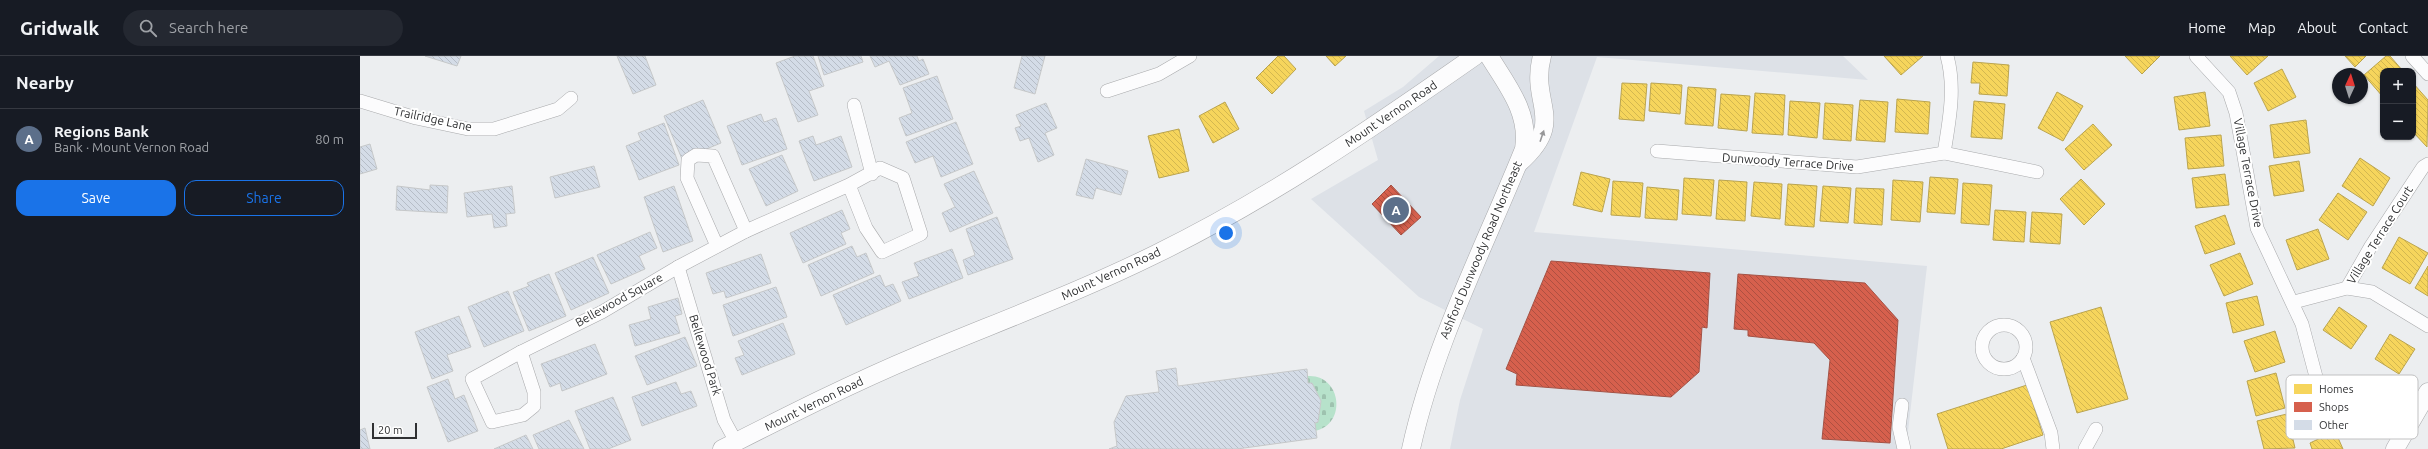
<!DOCTYPE html>
<meta charset="utf-8">
<style>
body{margin:0;font-family:Ubuntu,sans-serif;background:#242831;color:#f1f3f6}
.controls{position:absolute;right:12px;top:12px;display:grid;overflow:hidden;border-radius:8px;box-shadow:0 1px 3px #0004}
.controls button{width:36px;height:36px;display:grid;place-items:center;padding:0;border:0;border-bottom:1px solid #363941;background:#171b24;color:#f1f3f6;font:20px sans-serif}
.compass{position:absolute;left:1972px;top:12px;width:36px;height:36px;border-radius:50%;background:#171b24;box-shadow:0 1px 3px #0004;rotate:4deg}
.scale{position:absolute;left:12px;bottom:10px;width:45px;box-sizing:border-box;padding-left:4px;border:2px solid #2f3032;border-top:0;font-size:11px;line-height:14px;white-space:nowrap;color:#2f3032;-webkit-text-stroke:3px #fff;paint-order:stroke}
.you{position:absolute;left:866px;top:177px;width:14px;height:14px;margin:-10px;border:3px solid #fff;border-radius:50%;background:#1a73e8;box-shadow:0 0 0 6px #1a73e833}
.badge{display:grid;place-items:center;width:26px;height:26px;border-radius:50%;background:#1a73e8;color:#fff;font-size:13px;font-weight:700}
.pin{position:absolute;translate:-50% -50%;border:2px solid #fff;box-shadow:0 1px 4px #0006}
.list{margin:0;padding:0;list-style:none}
h2{display:flex;justify-content:space-between;align-items:center;height:52px;margin:0;padding:0 16px;font-size:17px}
h2 small{font-size:13px;font-weight:400;color:#9ea1a6}
.list li{display:grid;grid-template-columns:26px 1fr auto;gap:12px;align-items:center;box-sizing:border-box;height:60px;padding:0 16px;border-top:1px solid #363941}
.list b{display:block;font-size:15px;white-space:nowrap}
.list p{margin:0;font-size:13px;white-space:nowrap;color:#9ea1a6}
.list em{font-size:13px;font-style:normal;color:#9ea1a6}
.actions{display:flex;gap:8px;padding:12px 16px}
.actions a{flex:1;padding:9px 0;border:1px solid #1a73e8;border-radius:12px;text-align:center;font-size:14px;color:#1a73e8}
.actions .main{background:#1a73e8;color:#fff}
.icon{flex:none;width:22px;height:22px;fill:none;stroke:currentColor;stroke-width:2;stroke-linecap:round;stroke-linejoin:round}
.map{position:relative;flex:none;width:2068px;height:393px;overflow:hidden}
header{display:flex;align-items:center;gap:24px;box-sizing:border-box;height:56px;padding:0 20px;background:#171b24;border-bottom:1px solid #363941}
header strong{font-size:19px}
nav{display:flex;gap:22px;margin-inline-start:auto;font-size:14px}
.search{width:280px;height:36px;background:#242831;display:flex;align-items:center;gap:10px;box-sizing:border-box;padding:0 14px;border-radius:22px;color:#9ea1a6;font-size:15px}
main{display:flex}
aside{flex:1;background:#171b24}
.map>svg:first-child{display:block}
</style>
<header>
<strong>Gridwalk</strong>
<div class="search"><svg class="icon" aria-label="search" viewBox="0 0 24 24"><circle cx="10" cy="10" r="6"/><path d="M15 15l6 6"/></svg>Search here</div>
<nav><a>Home</a><a>Map</a><a>About</a><a>Contact</a></nav>
</header>
<main>
<aside>
<h2>Nearby<small></small></h2>
<ul class="list">
<li><span class="badge" style="background:#5c6f8a">A</span><div><b>Regions Bank</b><p>Bank · Mount Vernon Road</p></div><em>80 m</em></li>
</ul>
<div class="actions"><a class="main">Save</a><a>Share</a></div>
</aside>
<div class="map">
<svg width="2068" height="393" viewBox="0 0 2068 393">
<defs>
<pattern id="cemetery-stones" width="16" height="16" patternUnits="userSpaceOnUse"><rect width="16" height="16" fill="#b7e2cb"/><path d="M2 7V4a2 2 0 0 1 4 0v3zM10 15v-3a2 2 0 0 1 4 0v3z" fill="#9ec2af"/></pattern>
<pattern id="homes-back-hatch" width="6" height="6" patternUnits="userSpaceOnUse"><rect width="6" height="6" fill="#f6d55c"/><path d="M-1 5l2 2M0 0l6 6M5-1l2 2" fill="none" stroke="#d3b750"/></pattern>
<pattern id="shops-back-hatch" width="6" height="6" patternUnits="userSpaceOnUse"><rect width="6" height="6" fill="#d6604d"/><path d="M-1 5l2 2M0 0l6 6M5-1l2 2" fill="none" stroke="#ae5041"/></pattern>
<pattern id="building-back-hatch" width="6" height="6" patternUnits="userSpaceOnUse"><rect width="6" height="6" fill="#d4dce7"/><path d="M-1 5l2 2M0 0l6 6M5-1l2 2" fill="none" stroke="#b6bdc7"/></pattern>
</defs>
<rect width="100%" height="100%" fill="#eceef0"/>
<polygon fill="#dde1e7" points="1079,0 1483,0 1508,24 1237,1 1174,176 1567,210 1546,393 1090,393 1100,344 1123,273 1059,241 951,143 1018,104 1004,55 1043,31"/>
<path fill="url(#cemetery-stones)" d="M 948,320 C 981,318 988,368 955,375 L 955,367 L 958,366 L 961,345 L 952,327 L 948,327 Z"/>
<g fill="url(#homes-back-hatch)" stroke="#baa44f">
<polygon points="918,0 924,0 936,13 912,38 896,22"/>
<polygon points="966,0 986,0 975,10"/>
<polygon points="1524,0 1563,0 1541,19"/>
<polygon points="1765,0 1800,0 1782,18"/>
<polygon points="1870,0 1908,0 1887,19"/>
<polygon points="1985,0 2006,0 1995,11"/>
<polygon points="2026,0 2030,0 2043,15 2023,15 2023,41 2004,19"/>
<polygon points="1613,6 1649,9 1647,40 1619,38 1620,27 1611,27"/>
<polygon points="1922,13 1936,41 1908,55 1894,27"/>
<polygon points="1262,27 1287,28 1284,65 1259,63"/>
<polygon points="1291,27 1322,29 1320,58 1289,55"/>
<polygon points="2053,27 2068,44 2067,91 2053,76"/>
<polygon points="1328,31 1356,33 1353,70 1325,68"/>
<polygon points="1697,36 1723,50 1703,85 1678,72"/>
<polygon points="1845,36 1850,70 1819,74 1814,41"/>
<polygon points="1395,37 1425,39 1423,79 1392,77"/>
<polygon points="1361,38 1390,40 1387,75 1358,72"/>
<polygon points="1537,43 1570,46 1568,78 1535,76"/>
<polygon points="1500,44 1528,46 1525,86 1496,84"/>
<polygon points="1430,45 1460,47 1457,82 1428,79"/>
<polygon points="1614,45 1645,48 1642,83 1611,81"/>
<polygon points="865,46 879,73 853,87 839,60"/>
<polygon points="1465,47 1493,49 1491,85 1463,83"/>
<polygon points="1946,64 1950,97 1914,102 1910,69"/>
<polygon points="1733,68 1752,89 1724,114 1705,93"/>
<polygon points="819,73 829,115 799,122 788,80"/>
<polygon points="1861,79 1864,110 1828,113 1825,82"/>
<polygon points="2000,102 2030,122 2013,150 1982,130"/>
<polygon points="1939,105 1944,135 1914,140 1909,110"/>
<polygon points="1221,116 1250,123 1242,156 1213,149"/>
<polygon points="1865,118 1869,149 1836,152 1832,122"/>
<polygon points="1570,121 1598,123 1595,158 1567,156"/>
<polygon points="1324,122 1354,124 1351,160 1322,158"/>
<polygon points="1721,123 1745,148 1724,169 1700,143"/>
<polygon points="1359,124 1387,126 1385,165 1356,163"/>
<polygon points="1533,124 1563,126 1560,166 1531,164"/>
<polygon points="1253,125 1283,127 1280,161 1251,159"/>
<polygon points="1394,126 1422,128 1420,163 1391,160"/>
<polygon points="1603,127 1632,129 1629,169 1601,167"/>
<polygon points="1428,128 1457,130 1454,171 1425,169"/>
<polygon points="1463,130 1491,132 1488,167 1460,165"/>
<polygon points="1287,131 1319,134 1317,164 1285,162"/>
<polygon points="1496,132 1524,133 1522,169 1494,167"/>
<polygon points="1978,137 2007,156 1988,184 1959,164"/>
<polygon points="1635,154 1666,156 1664,186 1633,184"/>
<polygon points="1672,156 1702,158 1700,188 1670,186"/>
<polygon points="1865,159 1875,188 1845,198 1835,170"/>
<polygon points="1958,173 1969,203 1937,214 1926,184"/>
<polygon points="2039,181 2068,197 2050,228 2022,212"/>
<polygon points="1880,197 1893,228 1864,240 1850,209"/>
<polygon points="2068,210 2068,240 2055,232"/>
<polygon points="1897,240 1904,269 1873,277 1866,247"/>
<polygon points="1741,251 1768,343 1717,357 1690,266"/>
<polygon points="1979,251 2007,270 1991,293 1963,274"/>
<polygon points="1915,275 1925,306 1895,316 1884,285"/>
<polygon points="2030,278 2055,293 2039,318 2015,303"/>
<polygon points="1916,317 1925,352 1896,360 1887,325"/>
<polygon points="1667,329 1683,379 1641,393 1588,393 1577,358"/>
<polygon points="1927,358 1935,392 1904,393 1897,365"/>
<polygon points="1975,375 1983,393 1952,393 1950,387"/>
</g>
<g fill="url(#shops-back-hatch)" stroke="#a45245">
<polygon points="1031,129 1061,161 1041,179 1012,148"/>
<polygon points="1191,205 1350,217 1347,272 1342,271 1339,316 1311,341 1156,329 1157,318 1146,313"/>
<polygon points="1378,218 1505,227 1538,264 1530,387 1462,383 1470,304 1454,287 1388,280 1388,274 1374,273"/>
</g>
<g fill="url(#building-back-hatch)" stroke="#c6c8c9">
<polygon points="65,0 101,0 97,10"/>
<polygon points="257,0 285,0 296,29 273,38"/>
<polygon points="435,0 453,0 464,30 449,35 458,59 438,66 416,7"/>
<polygon points="458,0 501,0 503,6 464,19"/>
<polygon points="510,0 557,0 559,5 563,3 569,18 540,29 529,5 515,11"/>
<polygon points="662,0 685,0 675,38 654,32"/>
<polygon points="577,20 593,63 546,80 539,62 552,57 543,32"/>
<polygon points="343,44 361,87 322,103 304,60"/>
<polygon points="686,47 697,72 685,77 694,99 678,106 669,82 660,85 655,72 661,70 656,59"/>
<polygon points="401,58 404,66 416,62 427,93 382,109 367,70"/>
<polygon points="596,66 613,108 581,121 573,100 555,107 546,86"/>
<polygon points="304,67 319,109 279,124 266,90 281,84 278,77"/>
<polygon points="453,80 456,89 481,80 492,111 454,125 439,85"/>
<polygon points="10,88 17,113 0,118 0,91"/>
<polygon points="422,99 438,135 406,150 389,113"/>
<polygon points="726,103 768,115 761,139 736,132 733,143 716,139"/>
<polygon points="234,110 240,131 195,142 190,121"/>
<polygon points="614,115 633,157 590,176 582,157 595,151 584,128"/>
<polygon points="70,129 88,130 87,157 36,154 37,130 70,134"/>
<polygon points="152,130 155,157 146,158 147,170 134,172 132,158 107,161 104,137"/>
<polygon points="314,130 333,185 303,196 284,141"/>
<polygon points="482,154 490,173 481,177 486,188 443,207 430,177"/>
<polygon points="637,161 653,203 608,219 603,204 615,199 606,173"/>
<polygon points="290,176 297,192 279,200 285,213 251,228 237,199"/>
<polygon points="492,190 497,201 506,197 514,217 461,240 448,209"/>
<polygon points="592,193 603,222 549,243 542,226 559,220 554,207"/>
<polygon points="401,198 411,227 366,242 364,235 353,238 346,217"/>
<polygon points="233,201 249,237 211,254 195,217"/>
<polygon points="189,218 206,260 169,275 153,236 169,230 167,227"/>
<polygon points="520,219 525,231 533,228 541,245 486,269 473,239"/>
<polygon points="416,231 427,261 373,280 363,249"/>
<polygon points="148,235 164,275 124,291 108,251"/>
<polygon points="318,242 322,258 315,260 320,277 275,290 269,269 291,263 288,251"/>
<polygon points="99,260 111,291 87,299 93,315 72,323 55,276"/>
<polygon points="423,267 435,298 382,319 375,302 384,299 378,285"/>
<polygon points="325,281 337,310 287,329 275,300"/>
<polygon points="235,288 247,318 202,335 200,327 190,331 181,308"/>
<polygon points="816,312 818,330 947,313 948,327 952,327 961,345 958,366 955,367 957,382 877,393 749,393 757,390 754,366 766,340 799,336 796,315"/>
<polygon points="88,323 95,343 104,339 118,375 88,386 67,331"/>
<polygon points="316,326 321,338 331,335 337,350 282,370 272,341"/>
<polygon points="253,341 271,384 248,393 230,393 215,355"/>
<polygon points="209,364 224,393 179,393 173,379"/>
<polygon points="5,372 10,393 0,393 0,374"/>
<polygon points="166,379 173,393 134,393"/>
</g>
<g fill="none" stroke-linecap="round" stroke-linejoin="round">
<defs>
<g id="street">
<polyline points="1836,0 1869,36 1876,57 1897,172 1942,268 1959,332"/>
<polyline points="2052,0 2068,18"/>
<polyline points="747,35 799,18 830,0"/>
<polyline points="0,45 56,62 108,73 134,73 198,53 211,42"/>
<polyline points="494,49 512,118"/>
<polyline points="1297,95 1497,111 1584,97 1677,116"/>
<path d="M 1584,97 C 1589,66 1596,32 1587,0"/>
<polyline points="357,190 327,122 328,104 336,99 353,100 386,175"/>
<polyline points="318,211 364,364 376,386"/>
<polyline points="1987,232 2011,190 2063,111 2068,108"/>
<polyline points="1934,246 1987,232 2012,236 2068,270"/>
<circle cx="1644" cy="291" r="22"/>
<polyline points="161,296 242,256 318,211 386,175 489,129 520,112 543,122 561,178 522,196 506,172 489,129"/>
<polygon points="161,296 174,336 174,350 163,359 132,366 112,323"/>
<polyline points="1663,302 1691,377 1693,393"/>
<polyline points="1542,349 1539,371 1544,393"/>
<polyline points="1725,393 1736,373"/>
</g>
<g id="secondary">
<path d="M 1159,107 C 1208,64 1169,49 1182,0"/>
<path d="M 362,393 C 427,360 492,327 559,299 C 638,266 719,236 796,198 C 909,143 1012,72 1115,0"/>
<path d="M 1051,393 C 1074,288 1124,192 1164,93 C 1170,57 1147,29 1129,0"/>
<polyline points="2035,393 2068,336"/>
</g>
</defs>
<use href="#street" stroke="#a8a9ab" stroke-width="14"/>
<use href="#secondary" stroke="#a8a9ab" stroke-width="19"/>
<use href="#street" stroke="#fcfcfd" stroke-width="13"/>
<use href="#secondary" stroke="#fcfcfd" stroke-width="18"/>
</g>
<defs><path id="oneway-solid" d="M-6-.8H1V-3.2L6.5 0L1 3.2V.8H-6Z"/></defs>
<use fill="#969698" href="#oneway-solid" transform="translate(1182 80) rotate(-71)"/>
<g text-anchor="middle" stroke-width="4" stroke-linejoin="round" paint-order="stroke">
<g font-size="12" fill="#2f3032" stroke="#fff">
<text transform="translate(1031 58) rotate(-34)" y="4">Mount Vernon Road</text>
<text transform="translate(73 63) rotate(12)" y="4">Trailridge Lane</text>
<text transform="translate(1428 106) rotate(4)" y="4">Dunwoody Terrace Drive</text>
<text transform="translate(1888 117) rotate(79)" y="4">Village Terrace Drive</text>
<text transform="translate(2020 179) rotate(-58)" y="4">Village Terrace Court</text>
<text transform="translate(1121 194) rotate(-67)" y="4">Ashford Dunwoody Road Northeast</text>
<text transform="translate(751 218) rotate(-25)" y="4">Mount Vernon Road</text>
<text transform="translate(259 244) rotate(-29)" y="4">Bellewood Square</text>
<text transform="translate(345 299) rotate(73)" y="4">Bellewood Park</text>
<text transform="translate(454 348) rotate(-26)" y="4">Mount Vernon Road</text>
</g>
</g>
<rect x="1926" y="319" width="132" height="64" rx="6" fill="#fff" stroke="#c1c1c2" stroke-width="1"/>
<rect x="1934" y="328" width="18" height="10" fill="#f6d55c"/>
<rect x="1934" y="346" width="18" height="10" fill="#d6604d"/>
<rect x="1934" y="364" width="18" height="10" fill="#d4dce7"/>
<g font-size="11" fill="#2f3032">
<text x="1959" y="337">Homes</text>
<text x="1959" y="355">Shops</text>
<text x="1959" y="373">Other</text>
</g>
</svg>
<div class="controls">
<button>+</button>
<button>−</button>
</div>
<svg class="compass" viewBox="-18 -18 36 36"><path d="M0-13l5 13h-10z" fill="#e53935"/><path d="M0 13l5-13h-10z" fill="#9ea1a6"/></svg>
<div class="scale">20 m</div>
<div class="you"></div>
<div class="pin badge" style="left:1036px;top:154px;background:#5c6f8a">A</div>
</div>
</main>
